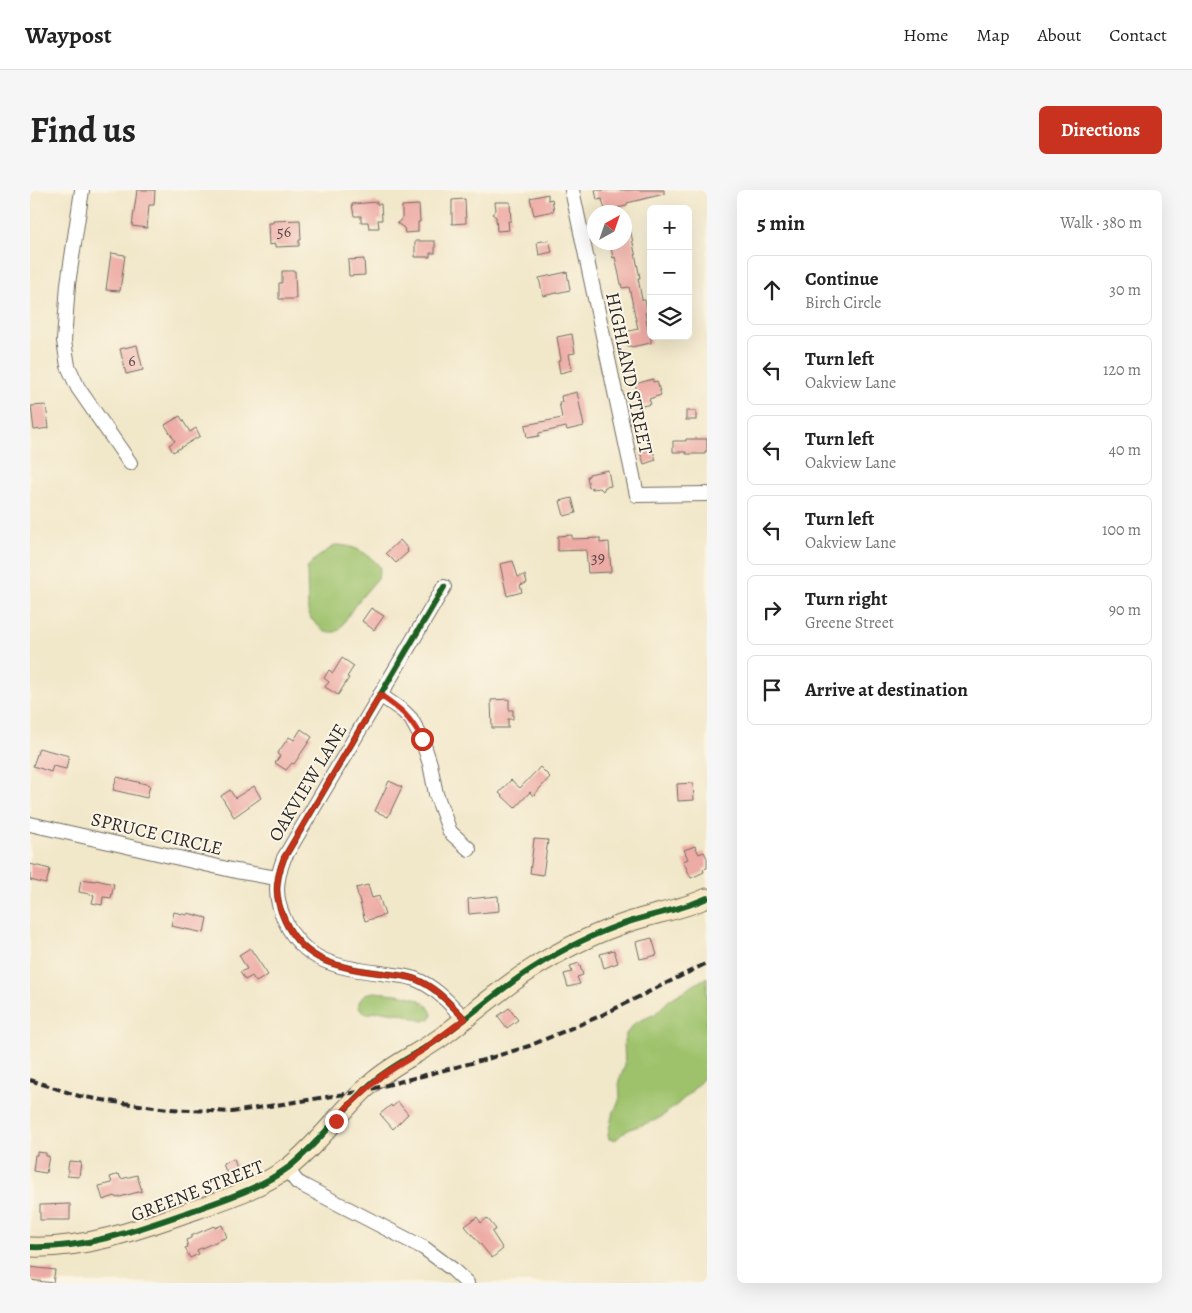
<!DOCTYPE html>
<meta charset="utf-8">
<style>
body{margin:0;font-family:Alegreya,serif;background:#f6f6f6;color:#222}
.controls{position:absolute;right:15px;top:15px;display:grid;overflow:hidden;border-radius:8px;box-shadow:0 5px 20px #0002}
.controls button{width:45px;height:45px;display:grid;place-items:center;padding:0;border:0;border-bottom:1px solid #e0e0e0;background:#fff;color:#222;font:25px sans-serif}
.compass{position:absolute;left:557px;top:15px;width:45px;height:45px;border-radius:50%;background:#fff;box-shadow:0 5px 20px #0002;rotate:40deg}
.stop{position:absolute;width:15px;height:15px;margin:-11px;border:4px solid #c8321e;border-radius:50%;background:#fff}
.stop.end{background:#c8321e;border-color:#fff;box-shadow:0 1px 5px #0008}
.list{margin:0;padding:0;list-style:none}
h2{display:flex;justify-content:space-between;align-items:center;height:65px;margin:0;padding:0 20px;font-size:21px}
h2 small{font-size:16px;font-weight:400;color:#767676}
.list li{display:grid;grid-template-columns:32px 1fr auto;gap:15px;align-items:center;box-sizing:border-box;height:70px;margin:0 10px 10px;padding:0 10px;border:1px solid #e0e0e0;border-radius:8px}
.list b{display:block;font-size:19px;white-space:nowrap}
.list p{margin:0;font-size:16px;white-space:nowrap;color:#767676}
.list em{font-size:16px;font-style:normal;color:#767676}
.icon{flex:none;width:28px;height:28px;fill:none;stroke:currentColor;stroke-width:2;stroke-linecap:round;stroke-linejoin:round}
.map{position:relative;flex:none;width:677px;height:1093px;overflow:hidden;border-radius:8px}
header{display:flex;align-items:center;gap:30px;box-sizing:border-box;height:70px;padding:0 25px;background:#fff;border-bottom:1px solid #e0e0e0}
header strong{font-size:24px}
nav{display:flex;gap:28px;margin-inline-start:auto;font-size:18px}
.intro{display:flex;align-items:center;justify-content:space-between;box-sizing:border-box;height:120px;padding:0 30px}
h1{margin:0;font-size:35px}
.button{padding:12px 22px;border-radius:8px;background:#c8321e;color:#fff;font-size:18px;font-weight:700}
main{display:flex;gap:30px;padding:0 30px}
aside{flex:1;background:#fff;border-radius:8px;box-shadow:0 5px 20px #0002}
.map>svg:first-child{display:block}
</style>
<header>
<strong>Waypost</strong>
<nav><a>Home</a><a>Map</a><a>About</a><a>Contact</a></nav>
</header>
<div class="intro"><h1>Find us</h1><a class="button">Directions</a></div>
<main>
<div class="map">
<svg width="677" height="1093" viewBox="0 0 677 1093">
<rect width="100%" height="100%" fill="#fcf5e5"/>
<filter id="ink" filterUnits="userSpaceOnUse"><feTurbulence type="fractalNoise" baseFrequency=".02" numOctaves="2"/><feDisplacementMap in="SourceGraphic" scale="10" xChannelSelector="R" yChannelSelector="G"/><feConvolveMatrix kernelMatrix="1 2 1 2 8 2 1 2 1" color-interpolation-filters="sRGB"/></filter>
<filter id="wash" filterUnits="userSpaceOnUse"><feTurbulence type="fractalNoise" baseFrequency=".0096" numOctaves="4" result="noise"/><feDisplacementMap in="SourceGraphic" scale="20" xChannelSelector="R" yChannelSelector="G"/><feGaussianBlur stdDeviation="1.12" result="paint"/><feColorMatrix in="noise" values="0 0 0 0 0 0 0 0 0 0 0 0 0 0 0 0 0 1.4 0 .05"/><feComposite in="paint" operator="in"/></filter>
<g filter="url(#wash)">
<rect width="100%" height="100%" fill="#f1e7c9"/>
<g fill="#9ec26c" stroke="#64764c">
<path d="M 305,355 C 324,355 337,362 350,377 L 348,388 L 325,415 L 309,440 L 305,442 L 295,442 L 281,429 L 278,422 L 277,379 L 284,370 Z"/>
<path d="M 677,787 L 677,884 C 664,900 648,915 631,927 C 620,934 606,935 595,942 C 588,946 588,952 579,949 L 578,944 L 582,926 L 590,908 L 589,890 L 595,876 L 594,851 L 596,844 L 605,833 L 625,824 L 639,810 Z"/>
<path d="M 344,802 C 362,804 397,803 402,825 L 400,829 L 393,831 L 373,824 L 351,821 L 336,824 L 329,818 L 329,812 L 335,804 Z"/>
</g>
<g id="blocks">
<g fill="#edaba5">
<polygon points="107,0 125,0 124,15 119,15 117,38 102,36"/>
<polygon points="565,0 634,0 634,4 597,13 597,16 575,20 572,9 567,10"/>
<polygon points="518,4 518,10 522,9 524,21 504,25 500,8"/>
<polygon points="435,9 436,33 422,34 422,10"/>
<polygon points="347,12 347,14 351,14 352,30 348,30 349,38 339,38 338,32 331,32 331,26 324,26 322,14"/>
<polygon points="465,12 480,12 481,31 478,31 479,40 467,41 466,27 462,24 466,20"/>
<polygon points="389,15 390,32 388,32 388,42 375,43 374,38 367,33 372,29 372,16"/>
<polygon points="270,30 271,50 269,50 269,56 245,57 245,54 239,55 238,33 243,33 243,31"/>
<polygon points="599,33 610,88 608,88 612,110 615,110 618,122 615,123 619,143 621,142 621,153 601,157 601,156 598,156 595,142 608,139 599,97 592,98 585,67 583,68 580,52 594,52 594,34"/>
<polygon points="519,50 522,62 509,65 507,52"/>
<polygon points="385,51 405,51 405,63 400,63 400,67 385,67"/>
<polygon points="81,63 95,65 90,101 76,100"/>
<polygon points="334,69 335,85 319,86 318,70"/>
<polygon points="252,81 265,81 266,109 249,109 249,93 252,93"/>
<polygon points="537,82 540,100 513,106 509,88"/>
<polygon points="542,144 545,163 539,164 542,180 530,183 528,171 531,170 527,147"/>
<polygon points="107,155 113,180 96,184 90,159"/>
<polygon points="623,189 623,192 627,191 631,205 619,209 621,214 612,216 605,194"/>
<polygon points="547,202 554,236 537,240 536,237 509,243 509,246 497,248 495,235 532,228 529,212 532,212 531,206"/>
<polygon points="16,215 19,238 4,240 1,216"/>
<rect x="656" y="221" width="10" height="9"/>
<polygon points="150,226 160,242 166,238 170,246 143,262 139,255 145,251 135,235"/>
<polygon points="656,249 677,249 677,261 675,261 675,264 656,264 656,262 643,262 643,251 656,251"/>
<polygon points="622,258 626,270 614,274 610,262"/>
<polygon points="578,280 581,296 575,297 573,301 570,298 562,299 562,297 559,298 557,286 559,286 559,284"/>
<polygon points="542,308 546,323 534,326 530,311"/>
<polygon points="542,345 542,349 570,348 570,353 579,352 581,382 558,383 556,360 528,361 528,346"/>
<polygon points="370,350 378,359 377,360 378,362 366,373 356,363"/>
<polygon points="483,371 488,387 495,385 497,393 490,395 492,402 477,406 470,374"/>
<polygon points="341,418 354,426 344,440 332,431"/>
<polygon points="312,468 324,476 317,487 319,488 308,505 295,497 299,492 294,488 299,480 303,483"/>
<polygon points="479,509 479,520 483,520 483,529 478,529 478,538 462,538 461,510"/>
<polygon points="271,539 282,547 264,574 262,573 256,580 245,573 250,566 247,564 259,547 264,550"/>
<polygon points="9,558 39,566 36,579 23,576 21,582 3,576"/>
<polygon points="510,577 520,587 503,606 500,602 485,618 469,603 481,590 490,598"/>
<polygon points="87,587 120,595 117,608 83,600"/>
<polygon points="359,591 372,597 358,627 345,621"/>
<polygon points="663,593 664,610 648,611 647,594"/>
<polygon points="224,596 231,608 204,627 191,606 200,600 205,608"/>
<polygon points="504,649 518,650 513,685 500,683"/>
<polygon points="665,656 669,664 674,662 677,668 677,678 673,679 674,682 661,688 653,671 658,669 654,660"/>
<polygon points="0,674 20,679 16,694 0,690"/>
<polygon points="51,689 65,691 66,690 84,694 81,708 73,707 72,715 62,713 64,705 49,702"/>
<polygon points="338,695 342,708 349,706 355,725 335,731 326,698"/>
<polygon points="468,706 469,721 439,724 438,709"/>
<polygon points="144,722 157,725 158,723 177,728 174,743 141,736"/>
<polygon points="622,748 627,765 610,769 606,752"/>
<polygon points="220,758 238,785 226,792 222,786 215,790 210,782 217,779 209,765"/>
<polygon points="584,760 588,773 574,778 570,764"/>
<polygon points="549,773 553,785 547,787 550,794 538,797 534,784 542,782 540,776"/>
<polygon points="479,818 488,830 477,838 468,826"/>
<polygon points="368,912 378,924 363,939 350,924 361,915 362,917"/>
<polygon points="7,962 16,963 16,966 19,966 16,983 3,981 5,965 7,965"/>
<polygon points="204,969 208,982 198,986 193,974"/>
<polygon points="39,971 51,972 49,987 37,986"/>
<polygon points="89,984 91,989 107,985 112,1001 86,1008 85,1006 73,1010 69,996 82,993 80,987"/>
<polygon points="40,1014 40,1030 10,1030 10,1015"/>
<polygon points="447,1027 451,1033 457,1028 466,1039 462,1042 473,1059 462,1068 435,1036"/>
<polygon points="192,1035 197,1047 167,1060 169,1064 160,1068 155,1058 158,1057 156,1050 161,1048 161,1046 184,1036 185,1038"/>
<polygon points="0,1077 25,1080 23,1093 0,1090"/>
</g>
</g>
</g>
<g filter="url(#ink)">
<use href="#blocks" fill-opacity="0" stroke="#706d62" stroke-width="1"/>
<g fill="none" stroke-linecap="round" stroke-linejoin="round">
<defs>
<g id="street">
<polyline points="52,0 38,94 34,151 38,176 48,198 100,273"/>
<polyline points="542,0 607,305 677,304"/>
<path d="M 414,397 L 254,668 C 245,692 244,707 255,731 C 274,772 309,778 351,783 C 362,785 374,785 385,789 C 406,797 420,814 435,829"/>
<polyline points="350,505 373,521 381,529 392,549 400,574 406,604 420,642 439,659"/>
<polyline points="0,634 206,681 247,688"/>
<polyline points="257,979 267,992 274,996 394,1058 422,1079 437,1093"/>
</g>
<path id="secondary" d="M 0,1057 C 58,1059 113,1038 167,1019 C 198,1008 232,997 259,977 C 291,952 313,917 344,891 C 364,874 389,863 410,848 C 440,826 469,800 500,780 C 531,760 567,742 602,731 C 627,723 653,719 677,708"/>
</defs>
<use href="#street" stroke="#706d62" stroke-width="16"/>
<use href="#secondary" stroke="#706d62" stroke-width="21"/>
<use href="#street" stroke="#fff" stroke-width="14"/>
<use href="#secondary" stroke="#f8e8c3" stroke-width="19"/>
<polyline stroke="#2b2b2b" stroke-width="4" stroke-dasharray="8 4" stroke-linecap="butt" points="0,890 49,906 85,912 139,919 202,922 334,901 457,869 499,856 570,826 677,773"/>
<defs>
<g id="cycleway">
<path d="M 414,397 L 254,668 C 245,692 244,707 255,731 C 274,772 309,778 351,783 C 362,785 374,785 385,789 C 406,797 420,814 435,829"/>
<path d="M 0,1057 C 58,1059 113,1038 167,1019 C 198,1008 232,997 259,977 C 291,952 313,917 344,891 C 364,874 389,863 410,848 C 440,826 469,800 500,780 C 531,760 567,742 602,731 C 627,723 653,719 677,708"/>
</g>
</defs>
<use href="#cycleway" stroke="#fcf5e5" stroke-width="9"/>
<use href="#cycleway" stroke="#1b5e20" stroke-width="6"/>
</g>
</g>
<g fill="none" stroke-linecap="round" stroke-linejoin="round" filter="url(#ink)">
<path stroke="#c8321e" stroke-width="6" d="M 306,931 L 317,917 L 351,886 L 393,860 L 435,829 C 420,814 406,797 385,789 C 374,785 362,785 350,783 C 309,778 274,772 255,731 C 244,707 245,692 254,668 L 350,505 C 372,520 379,526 392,549"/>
</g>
<g text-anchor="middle" stroke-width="4" stroke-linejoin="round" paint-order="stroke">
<g font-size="16" fill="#5c4b4a">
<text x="254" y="47">56</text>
<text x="102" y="176">6</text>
<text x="568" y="373">39</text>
</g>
<g font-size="19" fill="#2b2b2b" stroke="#fcf5e5">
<text transform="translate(600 183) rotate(78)" y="7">HIGHLAND STREET</text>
<text transform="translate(277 592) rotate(-59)" y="7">OAKVIEW LANE</text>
<text transform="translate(127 643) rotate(13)" y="7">SPRUCE CIRCLE</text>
<text transform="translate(167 1000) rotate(-21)" y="7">GREENE STREET</text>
</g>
</g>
</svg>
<div class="controls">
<button>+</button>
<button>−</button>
<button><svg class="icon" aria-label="layers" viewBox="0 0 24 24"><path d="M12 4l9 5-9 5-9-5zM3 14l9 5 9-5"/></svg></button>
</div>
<svg class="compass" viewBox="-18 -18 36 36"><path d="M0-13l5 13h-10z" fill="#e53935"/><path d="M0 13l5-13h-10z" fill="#767676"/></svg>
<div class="stop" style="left:392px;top:549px"></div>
<div class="stop end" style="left:306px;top:931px"></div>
</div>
<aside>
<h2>5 min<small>Walk · 380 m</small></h2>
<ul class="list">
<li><svg class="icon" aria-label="ahead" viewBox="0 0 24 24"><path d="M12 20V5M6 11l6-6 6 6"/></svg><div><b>Continue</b><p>Birch Circle</p></div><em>30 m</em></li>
<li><svg class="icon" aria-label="left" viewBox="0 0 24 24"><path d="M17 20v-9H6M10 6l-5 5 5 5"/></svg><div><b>Turn left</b><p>Oakview Lane</p></div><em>120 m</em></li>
<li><svg class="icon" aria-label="left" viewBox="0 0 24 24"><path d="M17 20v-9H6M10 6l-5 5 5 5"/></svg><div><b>Turn left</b><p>Oakview Lane</p></div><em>40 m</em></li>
<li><svg class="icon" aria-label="left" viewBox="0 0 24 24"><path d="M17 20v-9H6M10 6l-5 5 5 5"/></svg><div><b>Turn left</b><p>Oakview Lane</p></div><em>100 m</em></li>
<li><svg class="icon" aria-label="right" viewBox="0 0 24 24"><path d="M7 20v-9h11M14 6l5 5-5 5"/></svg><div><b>Turn right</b><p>Greene Street</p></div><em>90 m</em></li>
<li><svg class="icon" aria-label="arrive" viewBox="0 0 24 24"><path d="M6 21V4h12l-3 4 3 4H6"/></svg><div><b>Arrive at destination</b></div></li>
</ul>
</aside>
</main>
